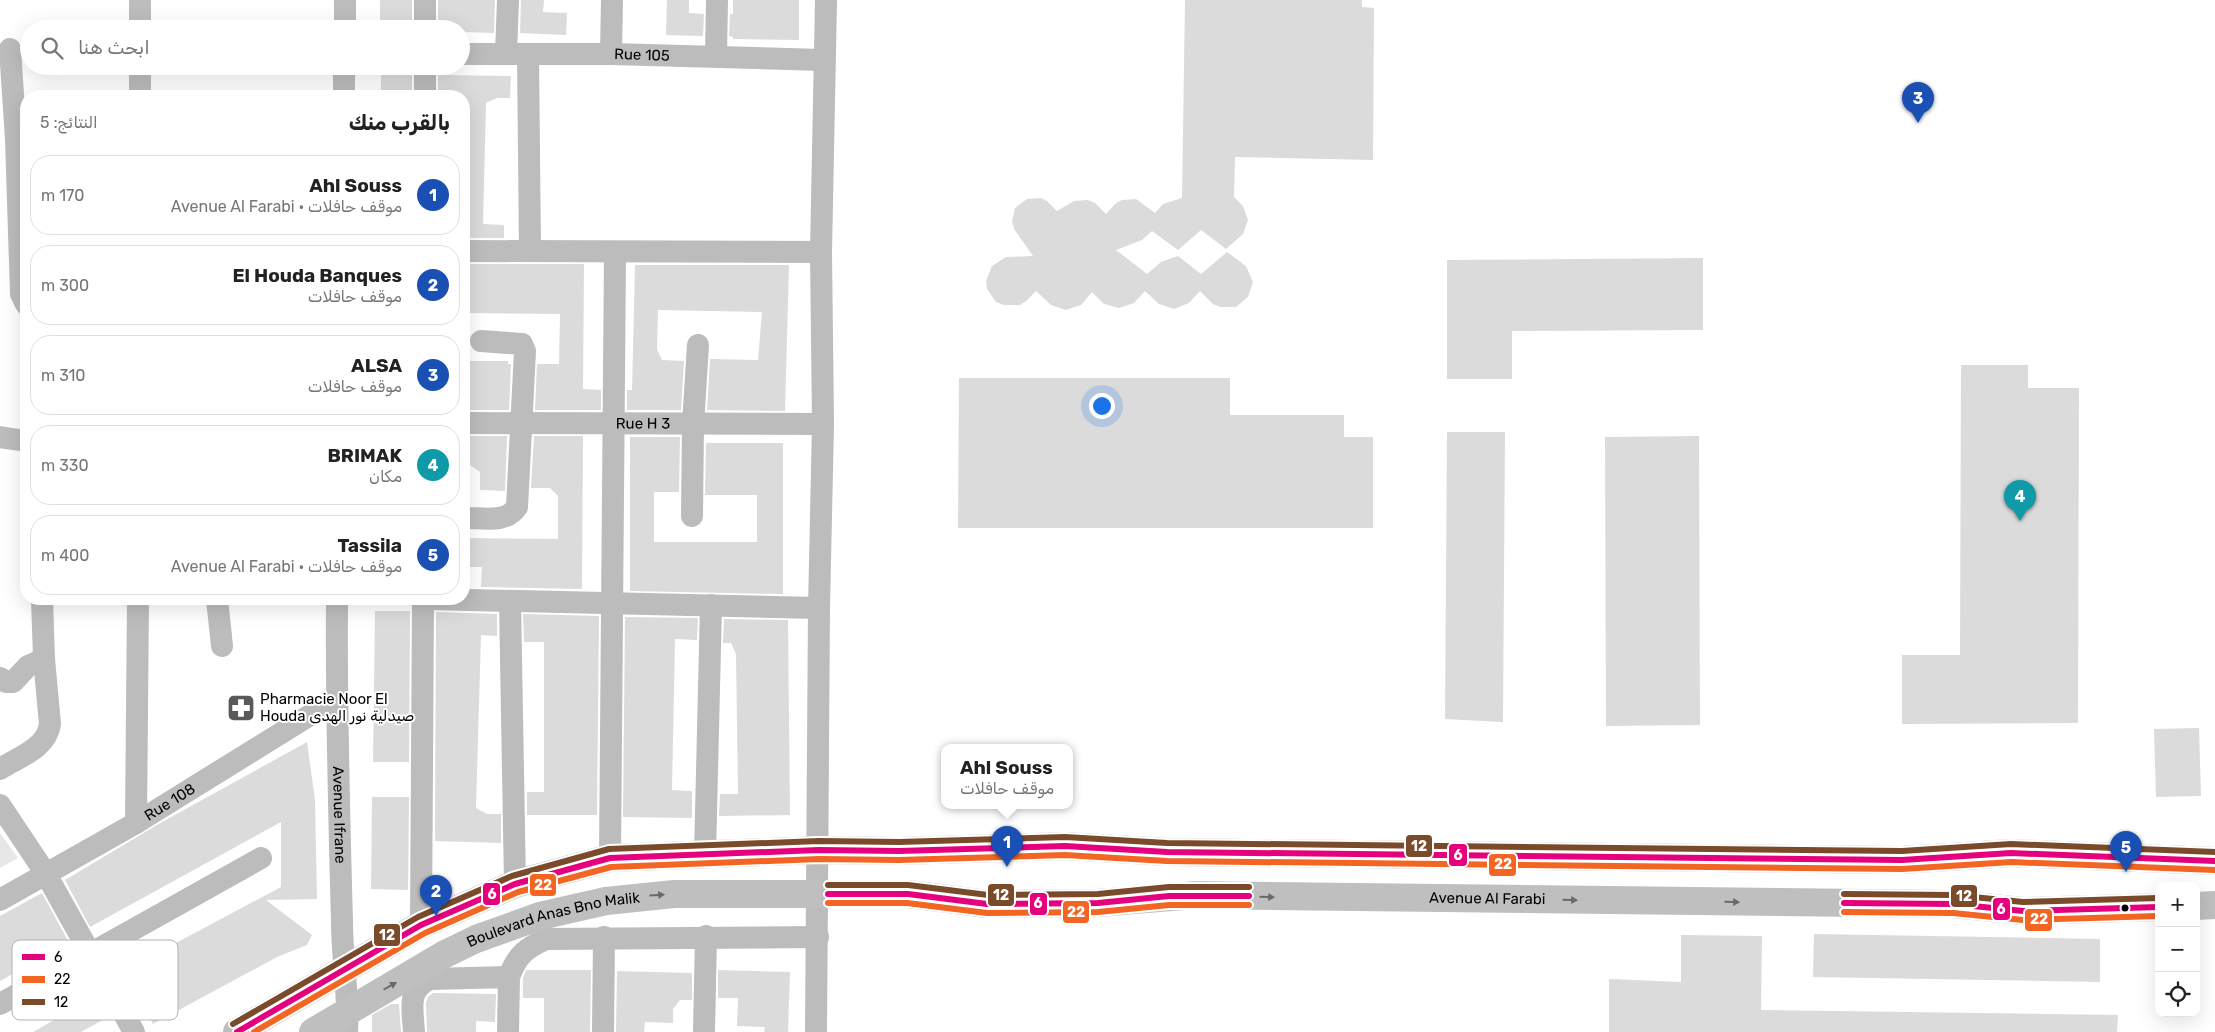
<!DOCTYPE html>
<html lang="ar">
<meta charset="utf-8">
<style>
body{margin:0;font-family:Rubik,Cairo,sans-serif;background:#f2f2f2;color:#222;direction:rtl}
.controls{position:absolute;right:15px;bottom:15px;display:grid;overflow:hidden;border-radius:10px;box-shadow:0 5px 20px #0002}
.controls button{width:45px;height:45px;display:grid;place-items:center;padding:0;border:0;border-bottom:1px solid #e0e0e0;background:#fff;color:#222;font:25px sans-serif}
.you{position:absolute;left:1101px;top:405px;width:18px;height:18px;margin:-12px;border:4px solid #fff;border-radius:50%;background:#1a73e8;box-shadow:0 0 0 8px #1a73e833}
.badge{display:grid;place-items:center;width:32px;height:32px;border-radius:50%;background:#595959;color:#fff;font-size:16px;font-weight:700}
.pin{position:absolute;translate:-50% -41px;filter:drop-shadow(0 1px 2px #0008)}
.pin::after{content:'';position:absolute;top:26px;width:18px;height:15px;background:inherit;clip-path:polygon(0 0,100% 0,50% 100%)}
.popup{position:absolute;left:941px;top:744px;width:132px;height:65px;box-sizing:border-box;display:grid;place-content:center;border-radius:10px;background:#fff;filter:drop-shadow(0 1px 4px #0005);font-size:16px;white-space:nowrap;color:#767676}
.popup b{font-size:19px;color:#222}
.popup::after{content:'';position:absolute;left:50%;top:100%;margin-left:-10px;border:10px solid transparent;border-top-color:#fff}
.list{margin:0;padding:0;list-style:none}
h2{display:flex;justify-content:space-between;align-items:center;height:65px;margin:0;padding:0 20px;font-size:21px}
h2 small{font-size:16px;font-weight:400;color:#767676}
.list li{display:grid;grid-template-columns:32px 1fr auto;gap:15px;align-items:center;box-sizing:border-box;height:80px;margin:0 10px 10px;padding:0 10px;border:1px solid #e0e0e0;border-radius:20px}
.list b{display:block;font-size:19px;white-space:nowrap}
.list p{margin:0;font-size:16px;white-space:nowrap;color:#767676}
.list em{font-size:16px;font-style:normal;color:#767676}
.icon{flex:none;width:28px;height:28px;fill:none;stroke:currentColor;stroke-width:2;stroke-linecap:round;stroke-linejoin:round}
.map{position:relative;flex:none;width:2215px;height:1032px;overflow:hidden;direction:ltr}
.search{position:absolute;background:#fff;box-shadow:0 5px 20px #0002;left:20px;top:20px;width:450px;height:55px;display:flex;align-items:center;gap:12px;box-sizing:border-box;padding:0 18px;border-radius:28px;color:#767676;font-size:19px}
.panel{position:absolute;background:#fff;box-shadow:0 5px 20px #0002;left:20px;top:90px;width:450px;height:515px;border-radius:20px;direction:rtl}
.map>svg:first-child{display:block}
</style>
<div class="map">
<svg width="2215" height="1032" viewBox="0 0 2215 1032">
<rect width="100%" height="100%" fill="#fff"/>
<polygon fill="#e7e7e7" points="0,833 18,858 0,868"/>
<g fill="#dbdbdb">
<rect x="380" y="0" width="32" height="29"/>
<polygon points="438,0 495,0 494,33 461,32 461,29 438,29"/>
<polygon points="521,0 544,0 543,12 567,13 566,35 520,33"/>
<polygon points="667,0 689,0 689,13 704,14 703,36 666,35"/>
<polygon points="733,0 799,0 799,40 733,39 733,37 729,36 730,14 733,14"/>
<polygon points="1185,0 1362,0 1362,7 1374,8 1373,160 1235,157 1234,197 1243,206 1248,220 1243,234 1226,249 1201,230 1178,250 1152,231 1142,240 1116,250 1147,274 1161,262 1178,256 1201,274 1227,252 1246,266 1253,282 1248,297 1236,307 1220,307 1213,304 1200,291 1189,303 1174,309 1159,304 1145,291 1134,303 1119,308 1104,304 1092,292 1081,305 1066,310 1051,305 1036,291 1026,301 1020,305 1004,305 996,302 987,289 986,281 992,266 1006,257 1033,256 1014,229 1012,222 1015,208 1027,199 1041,198 1047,201 1057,211 1074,201 1088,200 1095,203 1106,214 1116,203 1122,200 1136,199 1155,213 1163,204 1182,198"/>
<rect x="381" y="69" width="31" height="27"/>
<polygon points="438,75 511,76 510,98 497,98 486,103 483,224 504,225 504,238 464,238 464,96 438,96"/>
<polygon points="1703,258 1703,330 1512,331 1512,379 1447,379 1447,260"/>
<polygon points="464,264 584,264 583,389 601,390 601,410 535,410 537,364 559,364 560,314 464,313"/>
<polygon points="635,265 789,265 785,411 707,410 710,359 758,360 762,312 658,310 657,349 662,360 684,361 681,410 627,410 627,390 632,390"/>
<polygon points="464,361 508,361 508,364 511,364 509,410 464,410"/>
<polygon points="1961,365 2028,365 2028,388 2079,388 2078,723 1902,724 1902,655 1960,655"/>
<polygon points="959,378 1230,378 1230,415 1344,415 1344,437 1373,437 1373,528 958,528"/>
<polygon points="1447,432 1505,432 1503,722 1445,719"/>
<polygon points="464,436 507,436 505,491 480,490 480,472 470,465 464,465"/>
<polygon points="534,436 583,436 582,589 481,587 482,567 464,567 464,538 558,539 558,496 550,488 531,488"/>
<polygon points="1699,436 1700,725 1606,726 1605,437"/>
<polygon points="630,437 680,437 679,492 654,492 654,542 757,542 757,495 705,495 706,443 783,443 783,594 630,591"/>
<polygon points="375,611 410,611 409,762 373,762"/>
<polygon points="436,612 497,614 497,636 481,635 476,808 487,814 501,814 501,843 435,841"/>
<polygon points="523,614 599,616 597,815 527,815 527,792 544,792 544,642 524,642"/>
<polygon points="625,617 698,618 697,640 675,639 672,790 692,791 692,818 623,817"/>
<polygon points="724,619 788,620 790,815 719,816 720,794 738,794 736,654 731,643 723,643"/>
<polygon points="2199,728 2201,796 2156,797 2154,729"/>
<polygon points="307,742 315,800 317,899 266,900 312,935 307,945 277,957 153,1024 116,954 142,940 165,983 176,943 281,887 281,822 90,927 65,880 162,822"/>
<polygon points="372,797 409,797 408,890 371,889"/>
<polygon points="42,893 72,948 28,973 25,967 0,981 0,916"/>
<polygon points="1814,934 2100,939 2100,982 1813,977"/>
<polygon points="1681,935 1762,936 1761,1010 2118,1015 2117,1032 1609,1032 1609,979 1681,982"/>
<polygon points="526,970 591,970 590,1032 544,1032 544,998 523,998 523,978"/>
<polygon points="718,970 790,972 788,1032 764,1032 765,1027 737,1026 738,998 718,998"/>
<polygon points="85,971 110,1016 81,1032 33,1032 54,1020 41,996"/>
<polygon points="617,971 692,973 692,1000 680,1000 673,1009 673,1023 645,1022 644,1032 616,1032"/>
<polygon points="433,993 496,994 495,1022 476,1021 476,1032 427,1032 426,1003 428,997"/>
<polygon points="391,1004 399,1004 401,1032 372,1032 372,1015"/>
</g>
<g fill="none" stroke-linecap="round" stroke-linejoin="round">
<g stroke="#bcbcbc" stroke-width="22">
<polyline points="140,29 140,0"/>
<polyline points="345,29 345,0"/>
<polyline points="425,29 425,0"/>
<polyline points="10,49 16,139 21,294 26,304"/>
<path id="s1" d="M 461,54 L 611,54 L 823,60"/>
<polyline points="506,54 508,0"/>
<polyline points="528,54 530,251"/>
<polyline points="611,54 612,0"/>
<polyline points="716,56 717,0"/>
<polyline points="140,66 140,96"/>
<polyline points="344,96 344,66"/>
<polyline points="425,96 425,66"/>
<polyline points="464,251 821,252"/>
<path id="s2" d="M 464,423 L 823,424"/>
<polyline points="0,437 26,441"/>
<polyline points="692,516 693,424 698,345"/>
<path d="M 467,518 C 484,518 507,523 517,507 L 525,351 L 522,344 L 481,341"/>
<polyline points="217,599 222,646"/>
<path id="s3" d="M 337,599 C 336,707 339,814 342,922 C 342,959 349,995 347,1032"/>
<polyline points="427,599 819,608"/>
<polyline points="510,601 515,884"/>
<polyline points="0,678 6,682 13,682 28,666 44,659"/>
<path d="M 0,769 C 19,757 47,748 50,724 L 44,659 L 42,599"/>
<polyline points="0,805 46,874 134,1032"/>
<polyline points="136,823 138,599"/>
<polyline points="705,855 711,605"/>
<polyline points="610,858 615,252"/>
<path id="s4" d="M 0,900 L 136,823 L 336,699"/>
<polyline points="421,925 423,599"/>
<path d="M 509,977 C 517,955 526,948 546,939 L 818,937"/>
<polyline points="0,1004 261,858"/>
<path d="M 414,1032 C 413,1010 406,990 430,979 L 509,977 L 508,1032"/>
<polyline points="603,1032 604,937"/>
<polyline points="704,1032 706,936"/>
<polyline points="816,1032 819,608 823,424 821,252 826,0"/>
</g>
<g stroke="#bfbfbf" stroke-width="28">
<polyline points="2196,906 2215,905"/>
<polyline points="237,1032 421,925 515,884 610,858 819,850 899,851 1065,846 1167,852 1902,860 2011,853 2215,861"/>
<path id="s5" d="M 313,1032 L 445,954 L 476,939 L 540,916 L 606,901 L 674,894 L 908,894 L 987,904 L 1098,903 L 1196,895 L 1953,904 L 2023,911 L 2159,907"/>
</g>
<defs>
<g id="bus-1">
<polyline points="828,894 908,894 987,904 1098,903 1169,896 1249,896"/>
<polyline points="1844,903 1953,904 2023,911 2159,907"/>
<polyline points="237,1032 421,925 515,884 610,858 819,850 899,851 1065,846 1167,852 1902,860 2011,853 2215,861"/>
</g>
<g id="bus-2">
<polyline points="828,903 907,903 987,913 1098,912 1169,905 1249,905"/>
<polyline points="1844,912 1953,913 2023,920 2159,916"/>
<polyline points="254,1032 425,933 518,892 611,867 819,859 899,860 1065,855 1167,861 1902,869 2011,862 2215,870"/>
</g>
<g id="bus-3">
<polyline points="828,885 908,885 988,895 1098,894 1169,887 1249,887"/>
<polyline points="1844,894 1953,895 2023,902 2159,898"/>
<polyline points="233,1024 418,917 512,876 609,849 819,841 899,842 1065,837 1167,843 1902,851 2011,844 2215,852"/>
</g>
</defs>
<use href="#bus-1" stroke="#fff" stroke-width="10"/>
<use href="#bus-2" stroke="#fff" stroke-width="10"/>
<use href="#bus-3" stroke="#fff" stroke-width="10"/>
<use href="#bus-1" stroke="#e5007d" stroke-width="6"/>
<use href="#bus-2" stroke="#f26522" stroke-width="6"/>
<use href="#bus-3" stroke="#7a4b2a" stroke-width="6"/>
</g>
<defs><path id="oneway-solid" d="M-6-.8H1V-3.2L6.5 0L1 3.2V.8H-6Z" transform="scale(1.25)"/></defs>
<g fill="#696969">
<use href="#oneway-solid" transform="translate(657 895) rotate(-4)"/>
<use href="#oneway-solid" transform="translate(1267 897) rotate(1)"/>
<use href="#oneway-solid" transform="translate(1570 900) rotate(1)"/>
<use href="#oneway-solid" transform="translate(1732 902) rotate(1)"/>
<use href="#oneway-solid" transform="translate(390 986) rotate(-30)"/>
</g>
<defs>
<symbol id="pharmacy-square" viewBox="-11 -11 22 22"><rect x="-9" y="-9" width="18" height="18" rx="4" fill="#595959" stroke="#fff"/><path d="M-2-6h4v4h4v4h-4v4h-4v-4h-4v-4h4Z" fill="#fff"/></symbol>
</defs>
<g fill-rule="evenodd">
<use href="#pharmacy-square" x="225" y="692" width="32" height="32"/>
</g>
<circle fill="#000" stroke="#fff" stroke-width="2" cx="2125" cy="908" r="4.5"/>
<g text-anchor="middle" stroke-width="4" stroke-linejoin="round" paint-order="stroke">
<g font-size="15" fill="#000" stroke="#fff">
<text dy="5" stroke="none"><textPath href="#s1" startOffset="181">Rue 105</textPath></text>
<text dy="5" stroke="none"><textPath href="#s2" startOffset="179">Rue H 3</textPath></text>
<text dy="5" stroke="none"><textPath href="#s4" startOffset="196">Rue 108</textPath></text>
<text dy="5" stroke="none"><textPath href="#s3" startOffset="216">Avenue Ifrane</textPath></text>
<text dy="5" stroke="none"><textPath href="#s5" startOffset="1206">Avenue Al Farabi</textPath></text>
<text dy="5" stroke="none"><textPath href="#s5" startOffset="268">Boulevard Anas Bno Malik</textPath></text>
</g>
<g font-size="15" fill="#000" stroke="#fff" text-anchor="start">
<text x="260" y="704">Pharmacie Noor El<tspan x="260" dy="17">Houda صيدلية نور الهدى</tspan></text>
</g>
</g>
<rect x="12" y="940" width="166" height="80" rx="8" fill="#fff" stroke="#b2b2b2" stroke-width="1"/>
<rect x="22" y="954" width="23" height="6" fill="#e5007d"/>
<rect x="22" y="976" width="23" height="7" fill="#f26522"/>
<rect x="22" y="999" width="23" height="6" fill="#7a4b2a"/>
<g font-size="14" fill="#000">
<text x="54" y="962">6</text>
<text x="54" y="984">22</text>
<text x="54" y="1007">12</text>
</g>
<g stroke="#fff" stroke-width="2">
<rect x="1405" y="834" width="28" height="24" rx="5" fill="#7a4b2a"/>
<rect x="1448" y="843" width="20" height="24" rx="5" fill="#e5007d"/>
<rect x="1488" y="853" width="29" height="24" rx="5" fill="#f26522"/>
<rect x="529" y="873" width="28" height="24" rx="5" fill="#f26522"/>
<rect x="482" y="882" width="19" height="24" rx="5" fill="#e5007d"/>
<rect x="987" y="883" width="28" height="24" rx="5" fill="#7a4b2a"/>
<rect x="1950" y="884" width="28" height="24" rx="5" fill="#7a4b2a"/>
<rect x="1029" y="892" width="19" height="24" rx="5" fill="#e5007d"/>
<rect x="1992" y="897" width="19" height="24" rx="5" fill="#e5007d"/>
<rect x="1062" y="900" width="28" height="24" rx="5" fill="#f26522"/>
<rect x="2024" y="908" width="29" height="24" rx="5" fill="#f26522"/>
<rect x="373" y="923" width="28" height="24" rx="5" fill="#7a4b2a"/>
</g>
<g font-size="14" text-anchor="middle" font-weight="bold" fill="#fff">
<text x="1419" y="851">12</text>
<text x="1458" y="860">6</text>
<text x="1503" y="869">22</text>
<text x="543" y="890">22</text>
<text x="492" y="899">6</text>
<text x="1001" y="900">12</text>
<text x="1964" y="901">12</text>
<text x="1038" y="908">6</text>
<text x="2001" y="914">6</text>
<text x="1076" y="917">22</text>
<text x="2039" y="924">22</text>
<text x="387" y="940">12</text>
</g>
</svg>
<div class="controls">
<button>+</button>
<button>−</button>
<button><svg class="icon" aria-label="locate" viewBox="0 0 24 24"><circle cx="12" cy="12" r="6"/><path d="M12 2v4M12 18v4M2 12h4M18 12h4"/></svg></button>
</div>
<div class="you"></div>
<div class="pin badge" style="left:1007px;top:867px;background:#1a4fb4">1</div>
<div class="popup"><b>Ahl Souss</b>موقف حافلات</div>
<div class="pin badge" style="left:436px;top:916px;background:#1a4fb4">2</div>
<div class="pin badge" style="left:1918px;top:123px;background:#1a4fb4">3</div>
<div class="pin badge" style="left:2020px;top:521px;background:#0f9aa8">4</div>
<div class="pin badge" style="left:2126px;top:872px;background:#1a4fb4">5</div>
<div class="search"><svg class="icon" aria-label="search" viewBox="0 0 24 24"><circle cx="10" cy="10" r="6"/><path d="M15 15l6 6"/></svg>ابحث هنا</div>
<section class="panel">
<h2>بالقرب منك<small>النتائج: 5</small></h2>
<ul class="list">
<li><span class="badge" style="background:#1a4fb4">1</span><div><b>Ahl Souss</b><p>موقف حافلات · Avenue Al Farabi</p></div><em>170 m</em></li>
<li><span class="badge" style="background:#1a4fb4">2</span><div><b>El Houda Banques</b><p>موقف حافلات</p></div><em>300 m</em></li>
<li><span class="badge" style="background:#1a4fb4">3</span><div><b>ALSA</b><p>موقف حافلات</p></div><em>310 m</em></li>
<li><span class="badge" style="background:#0f9aa8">4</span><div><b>BRIMAK</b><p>مكان</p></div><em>330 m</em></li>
<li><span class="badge" style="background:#1a4fb4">5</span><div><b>Tassila</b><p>موقف حافلات · Avenue Al Farabi</p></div><em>400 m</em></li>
</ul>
</section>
</div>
